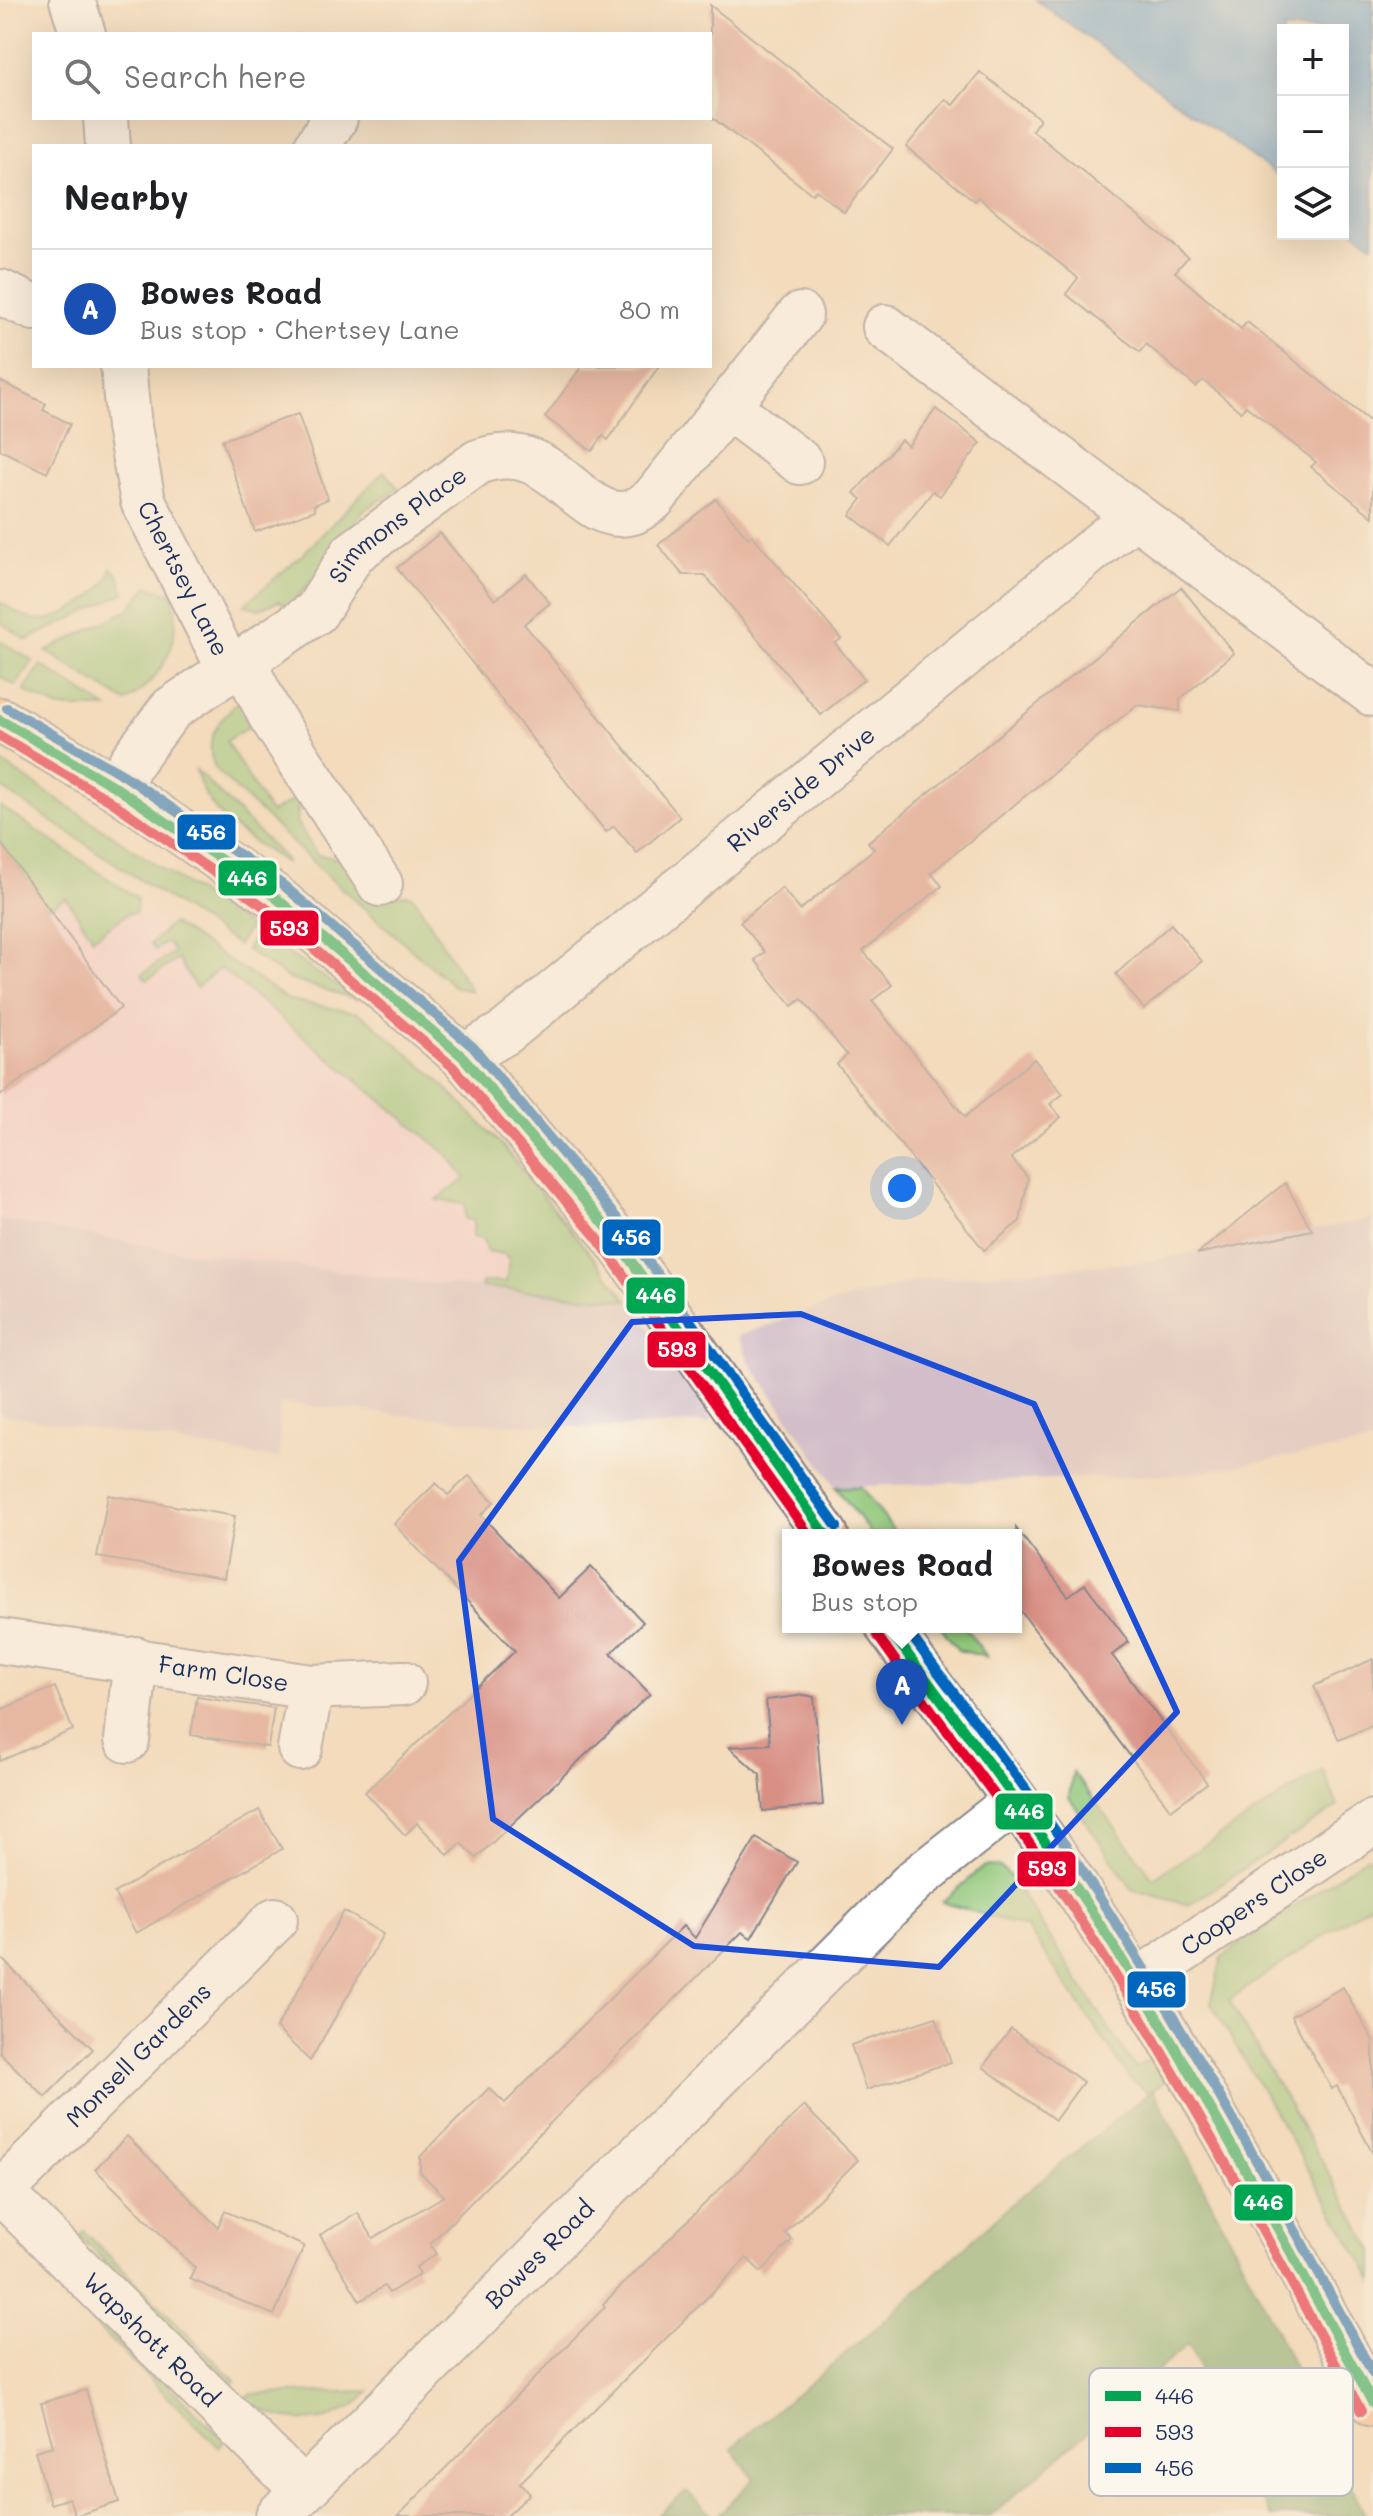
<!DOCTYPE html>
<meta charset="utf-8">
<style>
body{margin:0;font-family:Mali,sans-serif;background:#f2f2f2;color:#202124}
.controls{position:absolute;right:24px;top:24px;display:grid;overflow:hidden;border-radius:0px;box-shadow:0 8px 32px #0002}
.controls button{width:72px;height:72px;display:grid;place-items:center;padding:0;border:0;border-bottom:2px solid #e0e0e0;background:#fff;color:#202124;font:40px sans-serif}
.you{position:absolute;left:902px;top:1188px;width:28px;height:28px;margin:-20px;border:6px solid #fff;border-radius:50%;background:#1a73e8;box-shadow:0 0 0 12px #1a73e833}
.badge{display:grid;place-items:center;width:52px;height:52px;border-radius:50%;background:#2563eb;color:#fff;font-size:26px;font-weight:700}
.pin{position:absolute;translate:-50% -66px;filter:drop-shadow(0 2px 4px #0008)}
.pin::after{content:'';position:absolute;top:42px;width:28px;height:24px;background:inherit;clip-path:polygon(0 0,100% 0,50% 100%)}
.popup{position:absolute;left:782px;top:1529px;width:240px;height:104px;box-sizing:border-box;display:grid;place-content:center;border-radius:0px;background:#fff;filter:drop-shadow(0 2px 6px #0005);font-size:26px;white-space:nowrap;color:#757577}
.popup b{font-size:30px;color:#202124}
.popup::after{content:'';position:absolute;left:50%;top:100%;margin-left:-16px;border:16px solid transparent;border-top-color:#fff}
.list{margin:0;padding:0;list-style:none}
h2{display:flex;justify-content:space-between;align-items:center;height:104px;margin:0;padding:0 32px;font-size:34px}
h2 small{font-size:26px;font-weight:400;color:#757577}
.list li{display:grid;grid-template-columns:52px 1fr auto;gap:24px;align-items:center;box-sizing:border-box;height:120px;padding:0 32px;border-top:2px solid #e0e0e0}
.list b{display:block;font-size:30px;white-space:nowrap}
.list p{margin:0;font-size:26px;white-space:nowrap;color:#757577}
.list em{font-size:26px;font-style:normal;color:#757577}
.icon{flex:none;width:44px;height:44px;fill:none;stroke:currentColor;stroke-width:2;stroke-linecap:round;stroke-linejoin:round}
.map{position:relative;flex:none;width:1373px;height:2516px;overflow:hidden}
.search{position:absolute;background:#fff;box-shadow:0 8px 32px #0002;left:32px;top:32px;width:680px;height:88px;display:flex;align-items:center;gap:20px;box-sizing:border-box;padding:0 28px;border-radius:0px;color:#757577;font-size:30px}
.panel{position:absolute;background:#fff;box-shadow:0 8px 32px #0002;left:32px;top:144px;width:680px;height:224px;border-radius:0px}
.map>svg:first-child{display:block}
</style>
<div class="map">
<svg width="1373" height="2516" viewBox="0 0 1373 2516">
<rect width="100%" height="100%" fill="#fbf7ec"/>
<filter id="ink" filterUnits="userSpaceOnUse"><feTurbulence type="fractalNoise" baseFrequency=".0125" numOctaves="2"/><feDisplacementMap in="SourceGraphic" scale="16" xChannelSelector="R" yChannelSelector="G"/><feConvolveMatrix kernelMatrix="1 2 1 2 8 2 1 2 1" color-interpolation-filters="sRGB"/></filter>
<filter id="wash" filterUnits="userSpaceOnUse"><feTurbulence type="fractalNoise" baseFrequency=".006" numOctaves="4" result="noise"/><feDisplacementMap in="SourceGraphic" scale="32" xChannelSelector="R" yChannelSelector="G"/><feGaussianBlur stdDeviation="1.8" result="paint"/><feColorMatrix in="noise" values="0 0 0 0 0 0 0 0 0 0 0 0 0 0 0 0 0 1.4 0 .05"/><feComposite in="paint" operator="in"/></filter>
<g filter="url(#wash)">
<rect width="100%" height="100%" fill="#f3dbbb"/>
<polygon fill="#f7cfd4" points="0,842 48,907 66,898 129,913 157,913 172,923 169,927 449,1156 553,1293 429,1283 179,1251 0,1220"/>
<g fill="#d2bdc8">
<polygon points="1373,1219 1373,1443 1186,1474 836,1487 750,1363 738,1336 835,1302 921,1280 1141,1262"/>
<polygon points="0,1220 179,1251 429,1283 628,1300 677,1364 712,1422 607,1428 486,1423 280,1403 280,1459 0,1414"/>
</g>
<g fill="#91c77a" stroke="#567b6c" stroke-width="2">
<polygon points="384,471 399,489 364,510 317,576 288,607 279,601 260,609 244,605 304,553"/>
<path d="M 111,568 L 119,575 L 124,593 L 27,640 L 0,622 L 0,602 C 13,610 25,619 40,620 C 61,621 111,590 111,568 Z"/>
<path d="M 148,586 L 172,594 C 184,640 164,676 126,702 L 46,651 L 127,611 Z"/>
<polygon points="0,641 33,661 16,686 0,677"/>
<polygon points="41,665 107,708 59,708 24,691"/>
<path d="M 243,698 L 250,726 L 226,741 L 270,813 L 299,797 L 297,823 L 317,855 L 345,859 L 381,895 L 410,895 L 416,900 L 471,991 L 455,987 L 333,881 L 217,771 C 200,742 220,716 243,698 Z"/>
<polygon points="0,761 250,927 238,945 0,787"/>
<path d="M 196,770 L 285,859 L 286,863 C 248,838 207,818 196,770 Z"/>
<polygon points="0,806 137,898 136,913 129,913 93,938 66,898 48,908 0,842"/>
<polygon points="172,923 289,1000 358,1013 370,1021 435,1077 502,1145 628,1300 481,1287 482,1282 506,1282 509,1259 504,1254 486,1251 483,1239 472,1237 474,1221 465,1219 465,1204 436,1200 466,1179 449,1156 220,968 196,988 178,959 147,980 142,974 174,952 167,942 155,950 151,944"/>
<polygon points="256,932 358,1000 289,979 246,950"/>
<polygon points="836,1487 861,1487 897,1535 872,1535"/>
<polygon points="941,1627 965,1627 987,1657 958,1650"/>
<polygon points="1323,1770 1338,1806 1189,1905 1133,1890 1069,1797 1073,1772 1153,1878"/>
<polygon points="1368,1856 1373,1862 1373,1902 1229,2000 1373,2250 1373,2280 1211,2003 1222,1957"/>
<polygon points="985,1866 1000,1867 1009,1875 1135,2068 1150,2059 1165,2081 1149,2093 1130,2078 1027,1928 942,1902"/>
<polygon points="84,2231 235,2381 230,2386 79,2236"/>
<polygon points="98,2317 225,2441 219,2447 92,2322"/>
<path d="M 370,2391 C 333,2429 287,2429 245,2399 L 250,2394 Z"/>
</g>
<g fill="#74ac6a" stroke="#486e64" stroke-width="2">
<polygon points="1153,2089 1255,2287 1366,2516 1271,2516 1188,2344 991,2516 717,2516 754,2479 731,2448 880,2325 1008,2207"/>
<polygon points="686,2491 714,2516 657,2516"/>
</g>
<polygon fill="#60a0d2" stroke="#3e6898" stroke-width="2" points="1036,0 1373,0 1373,245 1343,223 1343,30 1283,30 1283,179"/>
<g id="blocks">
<g fill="#d88f84">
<polygon points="710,5 893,149 844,212 816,190 812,194 710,116"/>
<polygon points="980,72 1040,119 1032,130 1188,257 1175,272 1241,329 1247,322 1373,424 1373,517 1311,467 1316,462 1246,406 1241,412 1203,380 1196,387 1146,344 1140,352 1066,294 1078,278 978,197 975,201 906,147 945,99 953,105"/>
<polygon points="582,366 659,366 608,440 603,436 592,451 545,417"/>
<polygon points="0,381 46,404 43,410 70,424 47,473 0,450"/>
<polygon points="936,409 981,443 940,496 933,491 890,546 850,515 862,499 854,493 901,440 908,446"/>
<polygon points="298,414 328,499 314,505 315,510 255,532 222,440"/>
<polygon points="716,499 748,538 752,535 841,639 835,643 864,679 821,715 705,575 683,575 658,545"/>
<polygon points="440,533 495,600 526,574 550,603 524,624 680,817 637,853 614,826 606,832 397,568"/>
<polygon points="1181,587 1234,653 1180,699 1180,711 1137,705 1085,747 931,873 942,886 863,951 892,985 872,1001 965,1117 1034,1059 1063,1094 1050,1104 1061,1117 1011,1158 1028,1178 1020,1221 984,1250 837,1064 847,1055 802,999 792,1006 755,960 765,952 740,922 782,888 800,910 874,849 868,842"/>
<polygon points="0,842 121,1008 0,1095"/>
<polygon points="1171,924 1202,961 1144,1009 1116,974"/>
<polygon points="1285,1183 1312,1230 1197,1254"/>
<polygon points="469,1476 494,1502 481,1515 559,1598 591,1567 643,1622 611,1653 650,1694 476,1858 461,1843 448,1855 417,1823 405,1835 365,1792 515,1651 394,1524 436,1483 448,1495"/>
<polygon points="108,1495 235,1516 224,1578 97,1557"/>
<polygon points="1016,1528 1068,1596 1085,1584 1129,1642 1112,1655 1207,1783 1171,1810 1016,1605"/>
<polygon points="1373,1659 1373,1725 1339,1740 1314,1686"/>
<polygon points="55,1687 73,1730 0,1761 0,1710"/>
<polygon points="805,1695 814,1697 823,1805 763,1811 760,1775 729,1747 770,1744 766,1700"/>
<polygon points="197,1697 274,1708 268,1747 191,1735"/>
<polygon points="259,1810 282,1849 136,1933 114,1893"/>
<polygon points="756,1838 797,1862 751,1938 742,1932 487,2186 430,2244 436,2254 416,2267 420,2274 389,2293 384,2286 360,2301 320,2235 358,2213 373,2238 444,2196 420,2172 420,2157 489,2088 505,2103 683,1926 695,1938"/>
<polygon points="344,1911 383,1934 310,2061 276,2028"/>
<polygon points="0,1957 93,2049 45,2097 0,2053"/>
<polygon points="1343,1987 1373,2041 1373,2154 1337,2086 1332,2089 1291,2016"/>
<polygon points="936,2017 951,2062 866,2090 851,2045"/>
<polygon points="1011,2029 1083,2082 1055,2120 983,2067"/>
<polygon points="804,2106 858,2160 785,2233 792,2240 761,2272 747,2258 520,2483 530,2494 507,2516 398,2516 605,2307 603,2304"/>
<polygon points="127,2136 218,2227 225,2211 304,2246 274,2315 190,2279 195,2268 95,2169"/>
<polygon points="86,2390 119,2502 75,2516 69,2498 50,2504 35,2451 53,2446 41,2403"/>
</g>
</g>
</g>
<g filter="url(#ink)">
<use href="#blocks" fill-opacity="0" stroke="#87858c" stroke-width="2"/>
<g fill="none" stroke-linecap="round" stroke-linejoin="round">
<defs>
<g id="minor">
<polyline points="72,0 83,34"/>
<polyline points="106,118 108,146"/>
<polyline points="317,146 335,118"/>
<polyline points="0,292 34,308"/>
<polyline points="885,327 1373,694"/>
<path id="s1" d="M 123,366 L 129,427 L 143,501 L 231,672"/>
<polyline points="728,407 800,462"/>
<polyline points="244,663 270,715 380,884"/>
<path id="s2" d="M 117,788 L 131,762 L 171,709 L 316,612 L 353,553 L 478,462 C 557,433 578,529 633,512 C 639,510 647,503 653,499 L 800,315"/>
<path id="s3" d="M 463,1057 L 506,1032 L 1135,515"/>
<path id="s4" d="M 0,1641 L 311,1687 L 403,1683"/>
<polyline points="127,1740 136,1659"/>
<polyline points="300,1748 311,1687"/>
<path id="s5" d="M 1135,1983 L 1373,1822"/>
<path id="s6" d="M 0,2191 L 303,2490"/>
<path id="s7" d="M 1,2192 L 275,1920"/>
<path id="s8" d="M 278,2516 L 914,1881 L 1014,1802"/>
</g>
<g id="major">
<polyline points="0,720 117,788 275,897 463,1057 609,1230 826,1535"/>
<path d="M 888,1627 C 947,1711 1013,1792 1070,1878 C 1180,2047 1278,2226 1373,2404"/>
</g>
</defs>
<use href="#minor" stroke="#87858c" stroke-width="48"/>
<use href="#major" stroke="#87858c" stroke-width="48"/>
<use href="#minor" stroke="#fff" stroke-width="44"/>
<use href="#major" stroke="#fbbb8d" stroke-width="44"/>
<defs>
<g id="bus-1">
<polyline points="0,720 117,788 275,897 463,1057 609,1230 826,1535"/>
<path d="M 888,1627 C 948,1711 1013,1792 1070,1878 C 1181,2047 1277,2226 1373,2404"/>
</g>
<g id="bus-2">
<polyline points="0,736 109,800 266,908 453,1067 598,1239 809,1535"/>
<path d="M 877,1635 C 936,1719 1001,1799 1058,1885 C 1169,2054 1265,2233 1361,2411"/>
</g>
<g id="bus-3">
<polyline points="7,708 125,776 283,885 473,1047 620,1222 837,1527"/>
<path d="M 905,1627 C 964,1709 1028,1787 1083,1872 C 1188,2034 1282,2204 1373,2374"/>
</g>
</defs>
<use href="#bus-1" stroke="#fbf7ec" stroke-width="16"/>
<use href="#bus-2" stroke="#fbf7ec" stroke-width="16"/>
<use href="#bus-3" stroke="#fbf7ec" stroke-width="16"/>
<use href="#bus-1" stroke="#00a651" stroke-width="10"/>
<use href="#bus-2" stroke="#e4002b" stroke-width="10"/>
<use href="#bus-3" stroke="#0065bd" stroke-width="10"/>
</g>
</g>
<path d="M0 0H1373V2516H0ZM 801,1314 L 1034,1404 L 1177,1712 L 939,1967 L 694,1946 L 493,1819 L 459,1561 L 632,1322 Z" fill="#f3dbbb" fill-opacity=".55" fill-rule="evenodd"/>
<path fill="none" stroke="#1d4ed8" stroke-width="6" stroke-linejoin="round" d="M 801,1314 L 1034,1404 L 1177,1712 L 939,1967 L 694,1946 L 493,1819 L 459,1561 L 632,1322 Z"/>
<g text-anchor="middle" stroke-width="8" stroke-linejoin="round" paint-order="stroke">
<g font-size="24" fill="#1b2f5e" stroke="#fbf7ec">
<text dy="8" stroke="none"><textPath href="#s2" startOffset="392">Simmons Place</textPath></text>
<text dy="8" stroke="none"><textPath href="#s1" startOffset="224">Chertsey Lane</textPath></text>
<text dy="8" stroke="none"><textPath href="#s3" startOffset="432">Riverside Drive</textPath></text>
<text dy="8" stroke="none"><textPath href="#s4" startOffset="226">Farm Close</textPath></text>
<text dy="8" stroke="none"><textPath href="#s5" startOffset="144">Coopers Close</textPath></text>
<text dy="8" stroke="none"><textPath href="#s7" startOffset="194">Monsell Gardens</textPath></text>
<text dy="8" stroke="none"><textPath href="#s8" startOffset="370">Bowes Road</textPath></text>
<text dy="8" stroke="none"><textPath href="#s6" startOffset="212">Wapshott Road</textPath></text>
</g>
</g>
<rect x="1089" y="2368" width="264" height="128" rx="12" fill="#fbf7ec" stroke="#b8bbc1" stroke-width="2"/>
<rect x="1105" y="2391" width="36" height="10" fill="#00a651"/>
<rect x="1105" y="2427" width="36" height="10" fill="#e4002b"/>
<rect x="1105" y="2463" width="36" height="10" fill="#0065bd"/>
<g font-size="22" fill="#1b2f5e">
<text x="1155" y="2404">446</text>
<text x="1155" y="2440">593</text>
<text x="1155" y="2476">456</text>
</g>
<g stroke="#fbf7ec" stroke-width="3">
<rect x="176" y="813" width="61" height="38" rx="8" fill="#0065bd"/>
<rect x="217" y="859" width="61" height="38" rx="8" fill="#00a651"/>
<rect x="259" y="909" width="61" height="38" rx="8" fill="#e4002b"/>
<rect x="601" y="1218" width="61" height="39" rx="8" fill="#0065bd"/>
<rect x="625" y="1276" width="61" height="39" rx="8" fill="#00a651"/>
<rect x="646" y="1330" width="61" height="39" rx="8" fill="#e4002b"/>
<rect x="994" y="1792" width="60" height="39" rx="8" fill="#00a651"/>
<rect x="1016" y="1850" width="61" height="38" rx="8" fill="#e4002b"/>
<rect x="1126" y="1970" width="61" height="39" rx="8" fill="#0065bd"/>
<rect x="1233" y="2183" width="61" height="39" rx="8" fill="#00a651"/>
</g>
<g font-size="22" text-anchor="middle" font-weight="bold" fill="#fff">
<text x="206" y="840">456</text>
<text x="247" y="886">446</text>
<text x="289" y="936">593</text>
<text x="631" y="1245">456</text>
<text x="656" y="1303">446</text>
<text x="677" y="1357">593</text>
<text x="1024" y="1819">446</text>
<text x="1047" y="1876">593</text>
<text x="1156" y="1997">456</text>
<text x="1263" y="2210">446</text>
</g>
</svg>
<div class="controls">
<button>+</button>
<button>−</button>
<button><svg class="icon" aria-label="layers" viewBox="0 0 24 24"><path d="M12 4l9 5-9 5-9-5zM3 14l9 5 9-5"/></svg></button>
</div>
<div class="you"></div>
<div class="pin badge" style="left:902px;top:1725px;background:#1a4fb4">A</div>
<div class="popup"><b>Bowes Road</b>Bus stop</div>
<div class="search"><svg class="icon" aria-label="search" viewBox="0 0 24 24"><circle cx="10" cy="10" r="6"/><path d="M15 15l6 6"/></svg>Search here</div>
<section class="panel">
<h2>Nearby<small></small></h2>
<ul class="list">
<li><span class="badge" style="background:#1a4fb4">A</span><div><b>Bowes Road</b><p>Bus stop · Chertsey Lane</p></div><em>80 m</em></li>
</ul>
</section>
</div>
